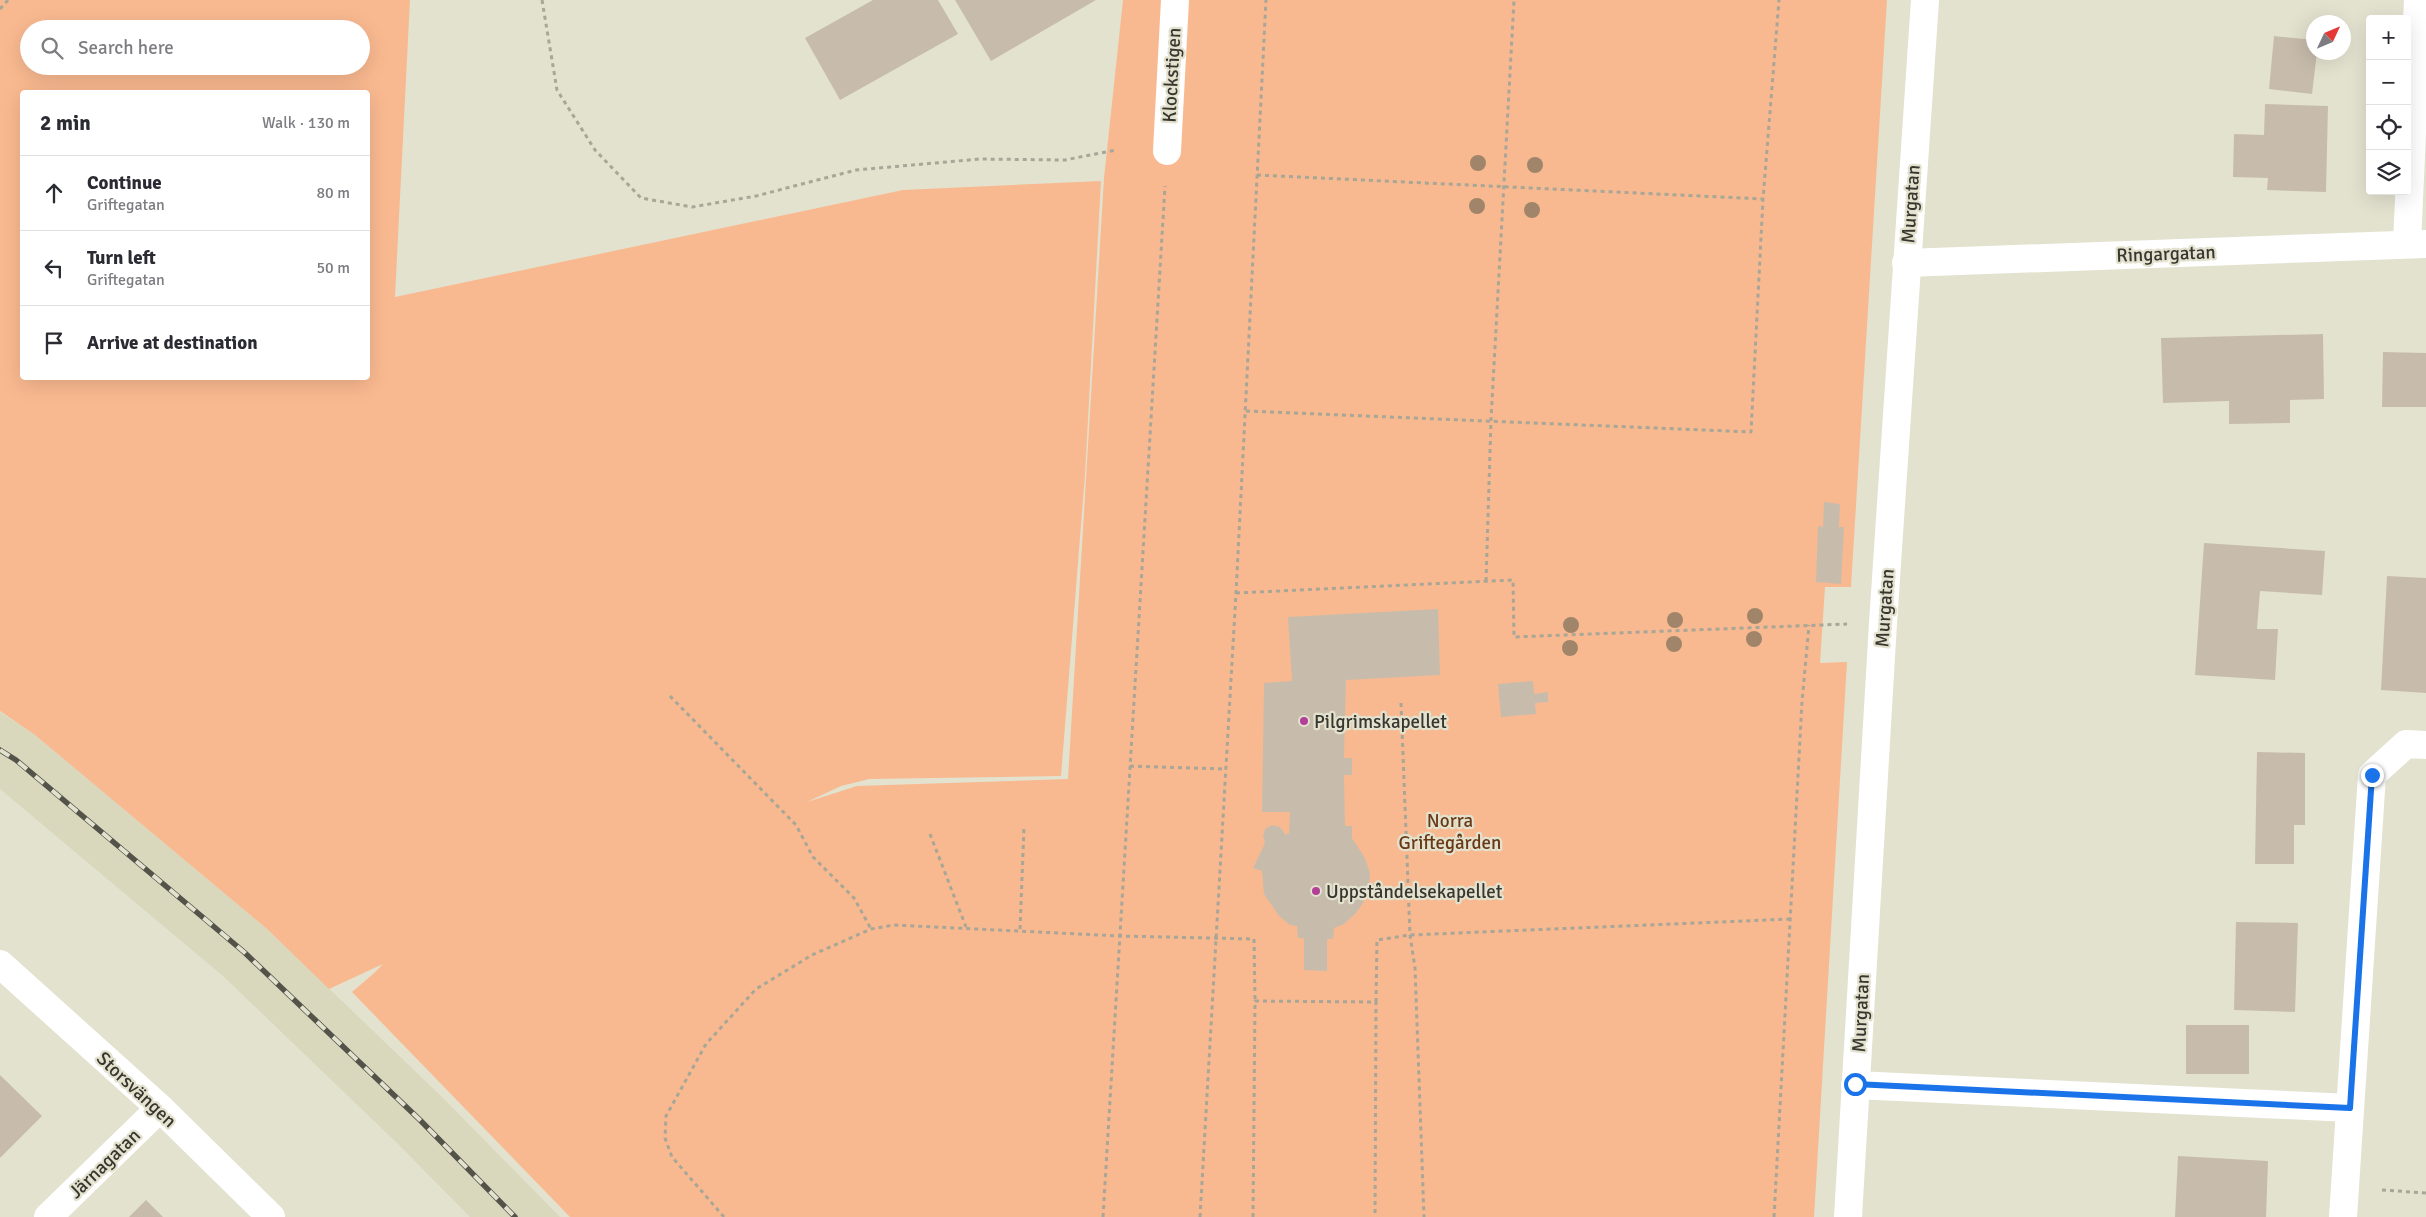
<!DOCTYPE html>
<meta charset="utf-8">
<style>
body{margin:0;font-family:Signika,sans-serif;background:#f7f7f7;color:#2b2b33}
.controls{position:absolute;right:15px;top:15px;display:grid;overflow:hidden;border-radius:5px;box-shadow:0 5px 20px #0002}
.controls button{width:45px;height:45px;display:grid;place-items:center;padding:0;border:0;border-bottom:1px solid #e1e1e2;background:#fff;color:#2b2b33;font:25px sans-serif}
.compass{position:absolute;left:2306px;top:15px;width:45px;height:45px;border-radius:50%;background:#fff;box-shadow:0 5px 20px #0002;rotate:46deg}
.stop{position:absolute;width:15px;height:15px;margin:-11px;border:4px solid #1a73e8;border-radius:50%;background:#fff}
.stop.end{background:#1a73e8;border-color:#fff;box-shadow:0 1px 5px #0008}
.list{margin:0;padding:0;list-style:none}
h2{display:flex;justify-content:space-between;align-items:center;height:65px;margin:0;padding:0 20px;font-size:21px}
h2 small{font-size:16px;font-weight:400;color:#7c7c81}
.list li{display:grid;grid-template-columns:32px 1fr auto;gap:15px;align-items:center;box-sizing:border-box;height:75px;padding:0 20px;border-top:1px solid #e1e1e2}
.list b{display:block;font-size:19px;white-space:nowrap}
.list p{margin:0;font-size:16px;white-space:nowrap;color:#7c7c81}
.list em{font-size:16px;font-style:normal;color:#7c7c81}
.icon{flex:none;width:28px;height:28px;fill:none;stroke:currentColor;stroke-width:2;stroke-linecap:round;stroke-linejoin:round}
.map{position:relative;flex:none;width:2426px;height:1217px;overflow:hidden}
.search{position:absolute;background:#fff;box-shadow:0 5px 20px #0002;left:20px;top:20px;width:350px;height:55px;display:flex;align-items:center;gap:12px;box-sizing:border-box;padding:0 18px;border-radius:28px;color:#7c7c81;font-size:19px}
.panel{position:absolute;background:#fff;box-shadow:0 5px 20px #0002;left:20px;top:90px;width:350px;height:290px;border-radius:5px}
.map>svg:first-child{display:block}
</style>
<div class="map">
<svg width="2426" height="1217" viewBox="0 0 2426 1217">
<rect width="100%" height="100%" fill="#e3e2cf"/>
<polygon fill="#d9d7bc" points="0,712 35,735 266,928 442,1097 560,1217 470,1217 397,1143 223,976 0,789"/>
<path fill="#f9b990" fill-rule="evenodd" d="M 0,0 L 410,0 L 395,297 L 903,190 L 1101,181 L 1085,475 L 1061,776 L 869,779 L 841,786 L 807,802 L 857,786 L 1068,779 L 1104,178 L 1123,0 L 1887,0 L 1851,587 L 1825,587 L 1820,663 L 1847,662 L 1814,1217 L 570,1217 L 352,992 L 373,974 L 383,964 L 329,989 L 266,928 L 35,735 L 0,711 ZM 29,29 L 361,29 L 361,66 L 29,66 ZM 22,92 L 368,92 L 368,378 L 22,378 Z"/>
<g fill="#c7bcac">
<polygon points="873,0 938,0 958,34 840,100 805,38"/>
<polygon points="955,0 1096,0 991,61"/>
<polygon points="2274,36 2314,40 2314,52 2317,52 2312,94 2269,89"/>
<polygon points="2265,104 2328,106 2326,192 2267,190 2268,178 2233,177 2234,134 2264,135"/>
<polygon points="2323,334 2324,399 2290,400 2290,423 2229,424 2229,401 2163,403 2161,338"/>
<polygon points="2383,352 2426,353 2426,407 2382,407"/>
<polygon points="1824,502 1840,504 1839,527 1844,527 1841,584 1816,582 1818,526 1823,527"/>
<polygon points="2204,543 2325,551 2322,595 2260,591 2257,629 2278,629 2275,680 2195,675"/>
<polygon points="2387,576 2426,578 2426,693 2381,690"/>
<polygon points="1438,609 1440,675 1346,680 1344,758 1352,758 1352,775 1344,775 1345,826 1352,826 1352,838 1365,858 1370,873 1369,887 1363,903 1356,913 1344,924 1334,928 1333,939 1327,939 1327,971 1304,970 1304,938 1298,938 1297,926 1290,925 1279,916 1264,894 1262,871 1253,868 1265,843 1263,837 1265,829 1272,825 1280,827 1286,835 1289,833 1290,812 1262,812 1264,683 1292,681 1288,617"/>
<polygon points="1533,681 1534,694 1548,692 1548,702 1535,703 1536,714 1501,717 1498,684"/>
<polygon points="2257,752 2305,753 2305,825 2294,825 2294,864 2255,864"/>
<polygon points="2236,922 2298,923 2295,1012 2234,1010"/>
<rect x="2186" y="1025" width="63" height="49"/>
<polygon points="0,1075 42,1116 0,1158"/>
<polygon points="2178,1156 2268,1161 2266,1217 2175,1217"/>
<polygon points="146,1200 163,1217 129,1217"/>
</g>
<g fill="none" stroke-linecap="round" stroke-linejoin="round">
<g stroke="#a7a697" stroke-width="3" stroke-dasharray="4 4" stroke-linecap="butt">
<polyline points="542,0 557,90 595,150 641,198 692,207 756,196 856,170 980,159 1065,160 1116,150"/>
<polyline points="0,9 8,0"/>
<polyline points="1257,175 1763,199"/>
<polyline points="1246,411 1751,432 1763,199 1779,0"/>
<polyline points="1486,581 1491,420 1514,0"/>
<polyline points="1236,593 1513,580 1514,637 1847,624"/>
<polyline points="670,696 796,825 813,857 854,898 871,929"/>
<polyline points="1401,703 1410,935 1415,968 1424,1217"/>
<polyline points="1130,766 1224,769"/>
<polyline points="930,834 966,927"/>
<polyline points="1020,929 1024,827"/>
<polyline points="1376,1002 1377,940 1410,935 1791,919"/>
<polyline points="2382,1190 2426,1193"/>
<polyline points="724,1217 672,1157 665,1138 666,1116 706,1044 756,989 812,955 871,929 894,925 1120,936 1254,939 1255,1001"/>
<polyline points="1103,1217 1165,186"/>
<polyline points="1200,1217 1236,593 1266,0"/>
<polyline points="1253,1217 1255,1001 1376,1002 1375,1217"/>
<polyline points="1774,1217 1802,702 1809,625"/>
</g>
<g stroke="#fff" stroke-width="28">
<polyline points="1167,151 1175,0"/>
<polyline points="2407,244 2418,0"/>
<polyline points="1906,263 2426,244"/>
<polyline points="0,964 160,1108 271,1217"/>
<polyline points="1855,1085 2350,1108"/>
<polyline points="48,1217 160,1108"/>
<polyline points="1848,1217 1883,623 1925,0"/>
<polyline points="2343,1217 2372,775 2406,744 2426,745"/>
</g>
<defs>
<polyline id="rail" points="0,750 16,760 244,952 420,1120 515,1217"/>
</defs>
<use href="#rail" stroke="#54534a" stroke-width="5.5"/>
<use href="#rail" stroke="#e3e2cf" stroke-width="4" stroke-dasharray="11" stroke-linecap="butt"/>
</g>
<g fill="#a0856a">
<circle cx="1478" cy="163" r="8"/>
<circle cx="1535" cy="165" r="8"/>
<circle cx="1477" cy="206" r="8"/>
<circle cx="1532" cy="210" r="8"/>
<circle cx="1755" cy="616" r="8"/>
<circle cx="1675" cy="620" r="8"/>
<circle cx="1571" cy="625" r="8"/>
<circle cx="1754" cy="639" r="8"/>
<circle cx="1674" cy="644" r="8"/>
<circle cx="1570" cy="648" r="8"/>
</g>
<g fill="none" stroke-linecap="round" stroke-linejoin="round">
<polyline stroke="#1a73e8" stroke-width="6" points="1855,1084 2350,1108 2372,775"/>
</g>
<g fill="#b23f98" stroke="#e3e2cf" stroke-width="2">
<circle cx="1304" cy="721" r="5"/>
<circle cx="1316" cy="891" r="5"/>
</g>
<g text-anchor="middle" stroke-width="4.5" stroke-linejoin="round" paint-order="stroke">
<g font-size="19" fill="#37362f" stroke="#e3e2cf">
<text transform="translate(1171 75) rotate(-87)" y="7">Klockstigen</text>
<text transform="translate(1910 204) rotate(-86)" y="7">Murgatan</text>
<text transform="translate(2166 253) rotate(-2)" y="7">Ringargatan</text>
<text transform="translate(1884 608) rotate(-86)" y="7">Murgatan</text>
<text transform="translate(1860 1013) rotate(-87)" y="7">Murgatan</text>
<text transform="translate(137 1089) rotate(43)" y="7">Storsvängen</text>
<text transform="translate(104 1163) rotate(-44)" y="7">Järnagatan</text>
</g>
<g font-size="19" fill="#37362f" stroke="#e3e2cf" text-anchor="start">
<text x="1314" y="728">Pilgrimskapellet</text>
<text x="1326" y="898">Uppståndelsekapellet</text>
</g>
<g font-size="19" fill="#693917" stroke="#e3e2cf">
<text x="1450" y="827">Norra<tspan x="1450" dy="22">Griftegården</tspan></text>
</g>
</g>
</svg>
<div class="controls">
<button>+</button>
<button>−</button>
<button><svg class="icon" aria-label="locate" viewBox="0 0 24 24"><circle cx="12" cy="12" r="6"/><path d="M12 2v4M12 18v4M2 12h4M18 12h4"/></svg></button>
<button><svg class="icon" aria-label="layers" viewBox="0 0 24 24"><path d="M12 4l9 5-9 5-9-5zM3 14l9 5 9-5"/></svg></button>
</div>
<svg class="compass" viewBox="-18 -18 36 36"><path d="M0-13l5 13h-10z" fill="#e53935"/><path d="M0 13l5-13h-10z" fill="#7c7c81"/></svg>
<div class="stop" style="left:1855px;top:1084px"></div>
<div class="stop end" style="left:2372px;top:775px"></div>
<div class="search"><svg class="icon" aria-label="search" viewBox="0 0 24 24"><circle cx="10" cy="10" r="6"/><path d="M15 15l6 6"/></svg>Search here</div>
<section class="panel">
<h2>2 min<small>Walk · 130 m</small></h2>
<ul class="list">
<li><svg class="icon" aria-label="ahead" viewBox="0 0 24 24"><path d="M12 20V5M6 11l6-6 6 6"/></svg><div><b>Continue</b><p>Griftegatan</p></div><em>80 m</em></li>
<li><svg class="icon" aria-label="left" viewBox="0 0 24 24"><path d="M17 20v-9H6M10 6l-5 5 5 5"/></svg><div><b>Turn left</b><p>Griftegatan</p></div><em>50 m</em></li>
<li><svg class="icon" aria-label="arrive" viewBox="0 0 24 24"><path d="M6 21V4h12l-3 4 3 4H6"/></svg><div><b>Arrive at destination</b></div></li>
</ul>
</section>
</div>
